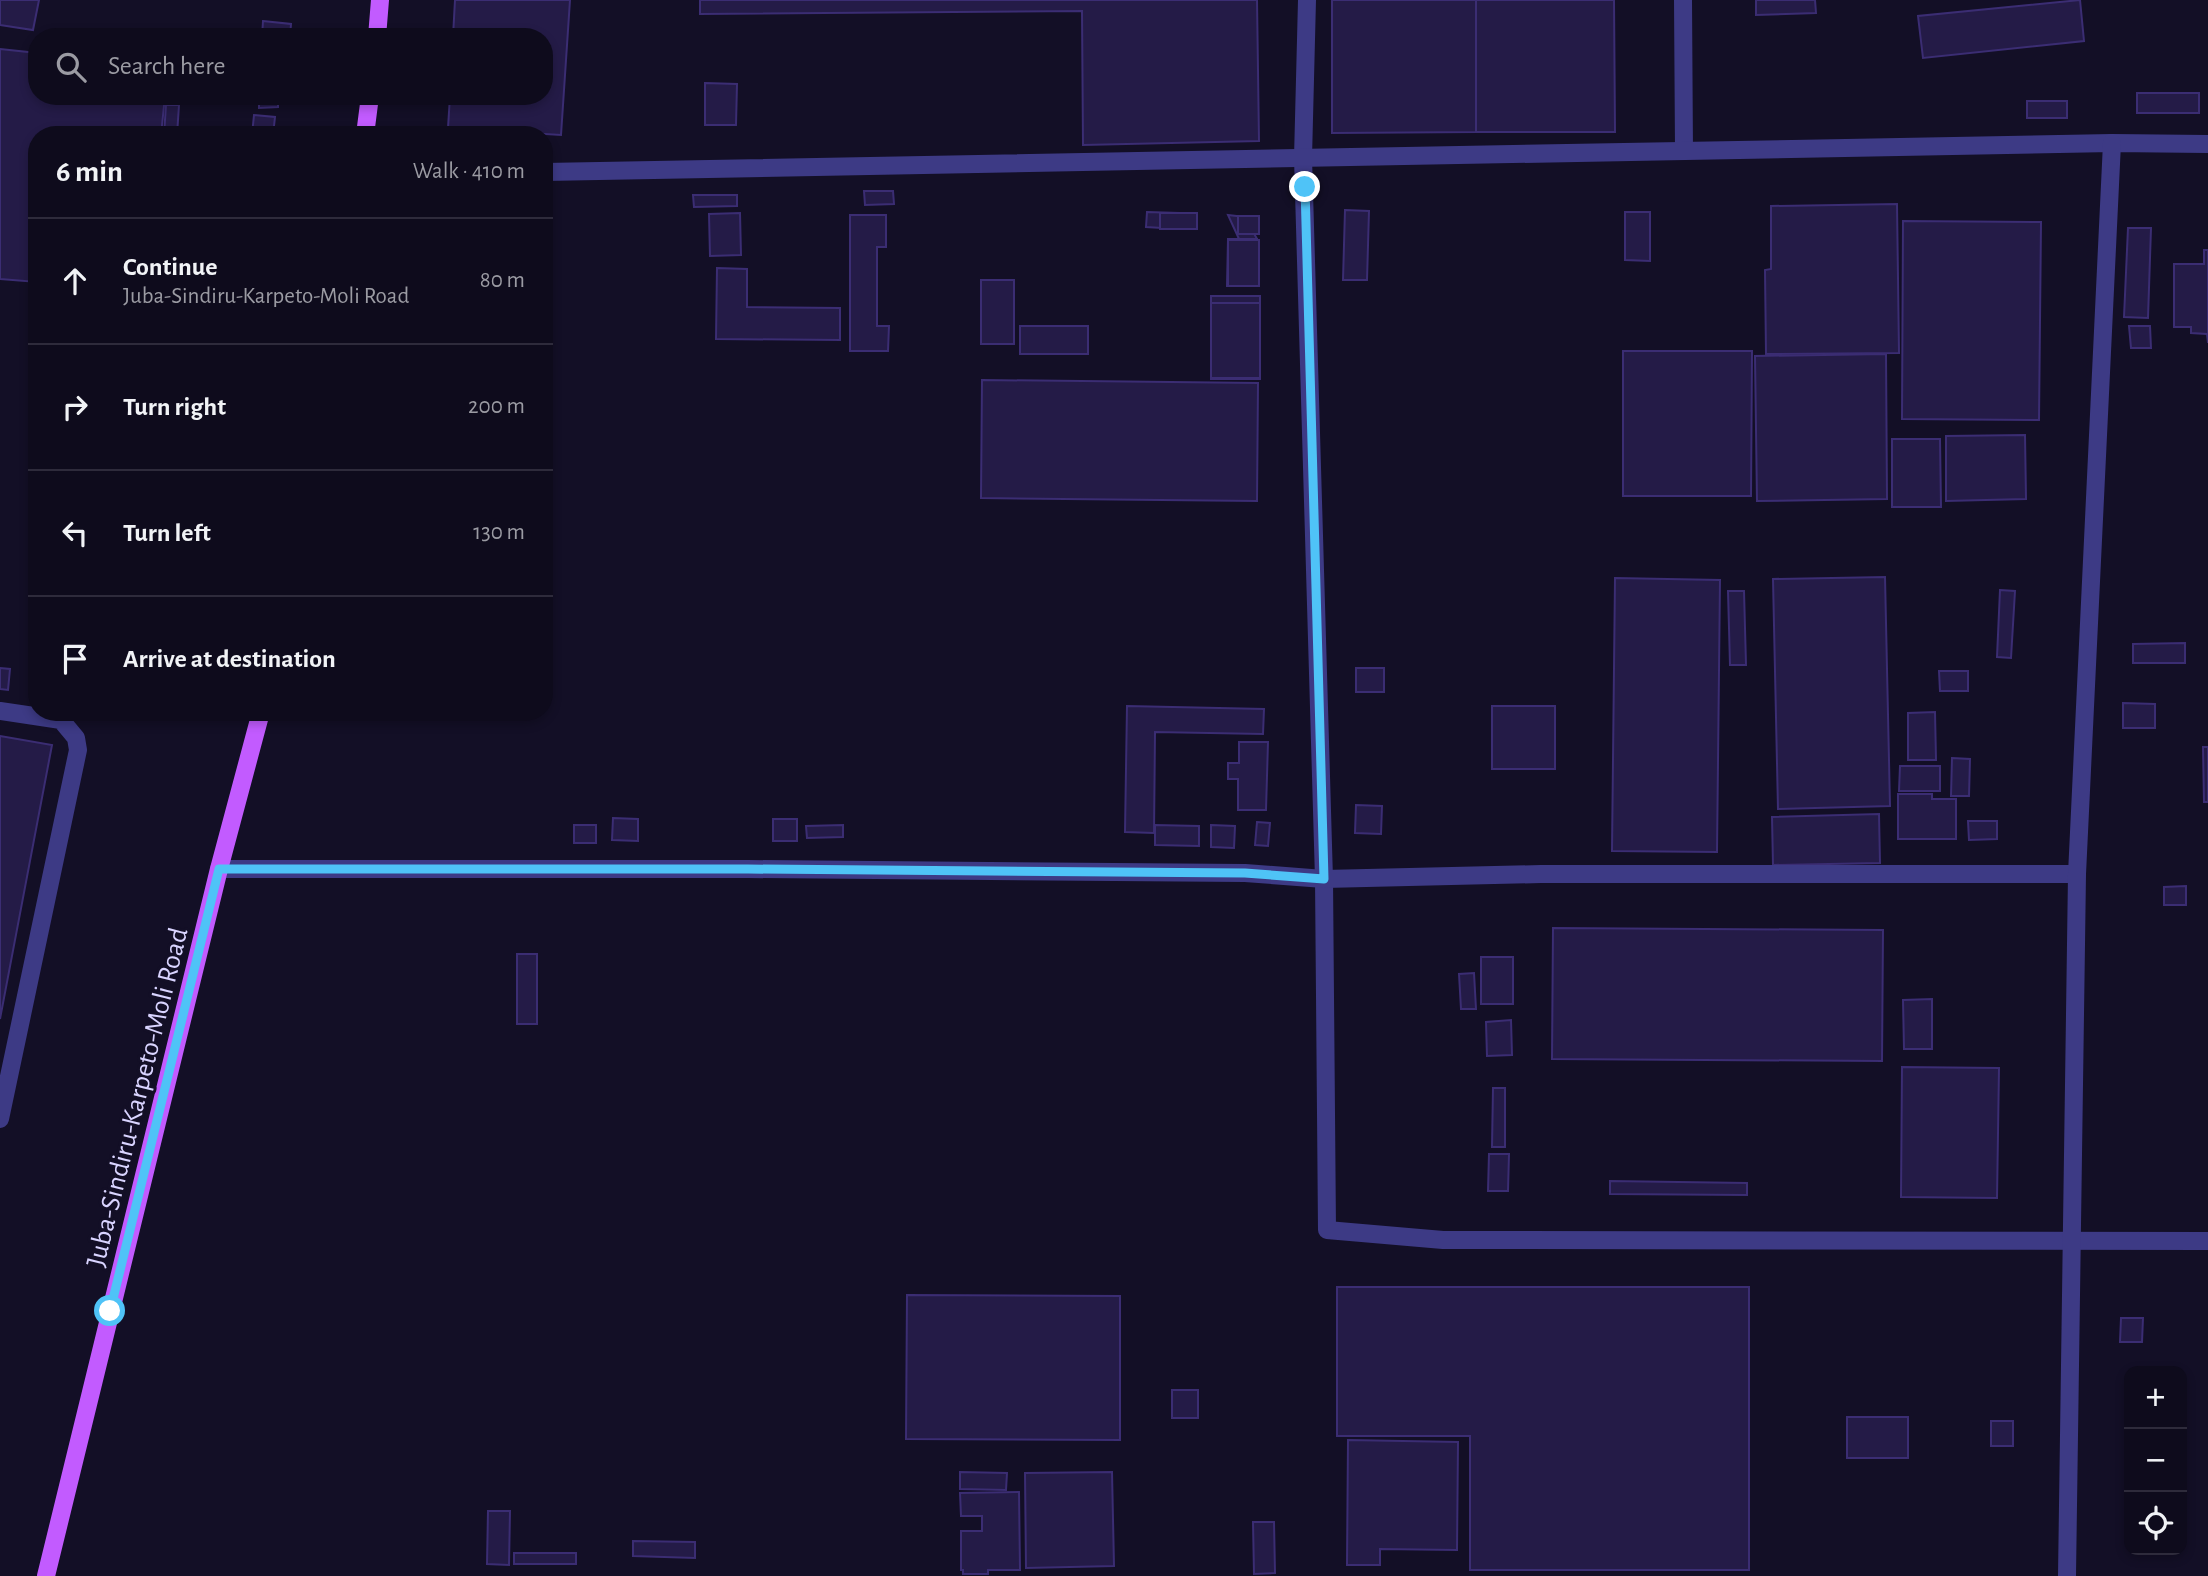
<!DOCTYPE html>
<meta charset="utf-8">
<style>
body{margin:0;font-family:"Alegreya Sans",sans-serif;background:#171425;color:#f1f3f6}
.controls{position:absolute;right:21px;bottom:21px;display:grid;overflow:hidden;border-radius:14px;box-shadow:0 4px 10px #0003}
.controls button{width:63px;height:63px;display:grid;place-items:center;padding:0;border:0;border-bottom:2px solid #2e2b3b;background:#0e0b1c;color:#f1f3f6;font:35px sans-serif}
.stop{position:absolute;width:21px;height:21px;margin:-16px;border:5px solid #4fc3f7;border-radius:50%;background:#fff}
.stop.end{background:#4fc3f7;border-color:#fff;box-shadow:0 2px 7px #0008}
.list{margin:0;padding:0;list-style:none}
h2{display:flex;justify-content:space-between;align-items:center;height:91px;margin:0;padding:0 28px;font-size:30px}
h2 small{font-size:23px;font-weight:400;color:#9b9ba3}
.list li{display:grid;grid-template-columns:46px 1fr auto;gap:21px;align-items:center;box-sizing:border-box;height:126px;padding:0 28px;border-top:2px solid #2e2b3b}
.list b{display:block;font-size:26px;white-space:nowrap}
.list p{margin:0;font-size:23px;white-space:nowrap;color:#9b9ba3}
.list em{font-size:23px;font-style:normal;color:#9b9ba3}
.icon{flex:none;width:38px;height:38px;fill:none;stroke:currentColor;stroke-width:2;stroke-linecap:round;stroke-linejoin:round}
.map{position:relative;flex:none;width:2208px;height:1576px;overflow:hidden}
.search{position:absolute;background:#0e0b1c;box-shadow:0 4px 10px #0003;left:28px;top:28px;width:525px;height:77px;display:flex;align-items:center;gap:18px;box-sizing:border-box;padding:0 24px;border-radius:28px;color:#9b9ba3;font-size:26px}
.panel{position:absolute;background:#0e0b1c;box-shadow:0 4px 10px #0003;left:28px;top:126px;width:525px;height:595px;border-radius:28px}
.map>svg:first-child{display:block}
</style>
<div class="map">
<svg width="2208" height="1576" viewBox="0 0 2208 1576">
<rect width="100%" height="100%" fill="#130f26"/>
<g fill="#241b47" stroke="#3b2d73" stroke-width="2">
<polygon points="0,0 39,0 33,30 0,25"/>
<polygon points="455,0 570,0 561,135 448,128 450,96 544,96 544,37 453,37"/>
<polygon points="700,0 1257,0 1259,141 1083,145 1082,11 700,14"/>
<polygon points="1332,0 1476,0 1476,132 1332,133"/>
<polygon points="1476,0 1614,0 1615,132 1476,132"/>
<polygon points="1756,0 1815,0 1816,13 1756,15"/>
<polygon points="2080,0 2084,41 1923,58 1918,16"/>
<polygon points="263,21 291,24 290,37 262,37"/>
<polygon points="0,49 37,53 37,96 165,96 161,135 37,135 37,282 0,279"/>
<polygon points="705,83 737,84 736,125 705,125"/>
<rect x="2137" y="93" width="62" height="20"/>
<polygon points="259,96 278,96 278,107 259,108"/>
<rect x="2027" y="101" width="40" height="17"/>
<polygon points="166,105 179,105 177,135 164,135"/>
<polygon points="254,115 275,117 273,135 252,135"/>
<polygon points="864,191 893,191 894,204 865,205"/>
<polygon points="693,195 737,195 737,206 694,207"/>
<polygon points="1897,204 1899,353 1766,354 1765,270 1771,269 1771,206"/>
<polygon points="1345,210 1369,211 1367,280 1343,280"/>
<polygon points="1147,212 1179,213 1179,229 1146,227"/>
<polygon points="1625,212 1650,212 1650,261 1625,260"/>
<polygon points="740,213 741,255 710,256 709,214"/>
<rect x="1160" y="213" width="37" height="16"/>
<polygon points="850,215 886,215 886,247 877,247 877,326 889,326 888,351 850,351"/>
<polygon points="1228,215 1245,217 1257,239 1239,239"/>
<rect x="1238" y="216" width="21" height="18"/>
<polygon points="1903,221 2041,222 2039,420 1902,419"/>
<polygon points="2128,228 2151,228 2148,318 2124,317"/>
<polygon points="1228,239 1257,239 1257,286 1227,286"/>
<rect x="1228" y="240" width="31" height="46"/>
<polygon points="2204,250 2208,250 2208,343 2207,334 2191,333 2191,327 2174,327 2174,264 2204,264"/>
<polygon points="717,268 747,269 747,307 840,308 840,340 716,339"/>
<rect x="981" y="280" width="33" height="64"/>
<rect x="1211" y="296" width="49" height="83"/>
<rect x="1211" y="303" width="49" height="75"/>
<rect x="1020" y="326" width="68" height="28"/>
<polygon points="2129,326 2150,326 2151,348 2131,348"/>
<polygon points="1623,351 1752,351 1751,496 1623,496"/>
<polygon points="1886,354 1887,499 1757,501 1755,356"/>
<polygon points="982,380 1258,383 1257,501 981,498"/>
<polygon points="2025,435 2026,499 1946,501 1946,436"/>
<polygon points="1892,439 1940,439 1941,507 1892,507"/>
<polygon points="1885,577 1890,806 1778,809 1773,579"/>
<polygon points="1615,578 1720,580 1717,852 1612,851"/>
<polygon points="2000,590 2015,591 2011,658 1997,657"/>
<polygon points="1728,591 1744,591 1746,665 1730,665"/>
<polygon points="2185,643 2185,663 2133,663 2133,644"/>
<polygon points="0,668 10,669 8,690 0,689"/>
<rect x="1356" y="668" width="28" height="24"/>
<polygon points="1939,671 1968,671 1968,691 1940,691"/>
<polygon points="2123,703 2155,704 2155,728 2123,728"/>
<polygon points="1127,706 1264,709 1263,734 1155,732 1154,833 1125,832"/>
<rect x="1492" y="706" width="63" height="63"/>
<polygon points="1935,712 1936,760 1908,760 1908,713"/>
<polygon points="0,736 52,745 0,1019"/>
<polygon points="1239,742 1268,742 1266,810 1238,810 1238,779 1228,779 1228,763 1239,763"/>
<polygon points="2203,747 2208,747 2208,802 2204,802"/>
<polygon points="1952,758 1970,759 1969,796 1951,796"/>
<polygon points="1900,766 1940,766 1940,791 1899,791"/>
<polygon points="1898,794 1932,794 1932,799 1956,799 1956,839 1898,839"/>
<polygon points="1356,805 1382,806 1381,834 1355,833"/>
<polygon points="1879,814 1880,863 1773,865 1772,817"/>
<polygon points="613,818 638,819 638,841 612,840"/>
<rect x="773" y="819" width="24" height="22"/>
<polygon points="1968,821 1997,821 1997,839 1969,840"/>
<polygon points="1257,822 1270,823 1268,846 1255,845"/>
<rect x="574" y="825" width="22" height="18"/>
<polygon points="843,825 843,837 807,838 806,826"/>
<polygon points="1155,825 1199,826 1199,846 1155,845"/>
<polygon points="1211,825 1235,826 1234,848 1211,847"/>
<polygon points="2186,886 2186,905 2164,905 2164,887"/>
<polygon points="1553,928 1883,930 1882,1061 1552,1059"/>
<rect x="517" y="954" width="20" height="70"/>
<rect x="1481" y="957" width="32" height="47"/>
<polygon points="1474,973 1476,1009 1461,1009 1459,974"/>
<polygon points="1932,999 1932,1049 1904,1049 1903,1000"/>
<polygon points="1511,1020 1512,1055 1487,1056 1486,1022"/>
<polygon points="1902,1067 1999,1068 1997,1198 1901,1197"/>
<polygon points="1493,1088 1505,1088 1505,1147 1492,1147"/>
<polygon points="1489,1154 1509,1154 1508,1191 1488,1191"/>
<polygon points="1610,1181 1747,1183 1747,1195 1610,1194"/>
<polygon points="1337,1287 1749,1287 1749,1570 1470,1570 1470,1436 1337,1436"/>
<polygon points="907,1295 1120,1296 1120,1440 906,1439"/>
<polygon points="2121,1318 2143,1318 2142,1342 2120,1342"/>
<rect x="1172" y="1390" width="26" height="28"/>
<rect x="1847" y="1417" width="61" height="41"/>
<rect x="1991" y="1421" width="22" height="25"/>
<polygon points="1348,1440 1458,1442 1457,1550 1380,1549 1380,1565 1347,1565"/>
<polygon points="960,1472 1007,1473 1006,1490 960,1489"/>
<polygon points="1112,1472 1114,1566 1026,1568 1025,1473"/>
<polygon points="1019,1492 1020,1570 988,1570 988,1574 963,1574 963,1570 961,1570 961,1531 982,1531 982,1516 961,1516 960,1493"/>
<polygon points="488,1511 510,1511 509,1565 487,1564"/>
<polygon points="1253,1522 1274,1522 1275,1573 1254,1574"/>
<polygon points="633,1541 695,1542 695,1558 633,1556"/>
<rect x="514" y="1553" width="62" height="11"/>
</g>
<g fill="none" stroke-linecap="round" stroke-linejoin="round">
<g stroke="#3d3a85" stroke-width="18">
<polyline points="1307,0 1303,158 1324,879 1327,1230 1443,1240 2208,1241"/>
<polyline points="1683,0 1684,151"/>
<polyline points="544,172 2112,143 2208,144"/>
<polyline points="0,711 61,720 76,738 78,750 0,1119"/>
<polyline points="219,869 748,869 1245,873 1324,879 1541,874 2077,874"/>
<polyline points="2067,1576 2077,874 2112,143"/>
</g>
<g stroke="#c25bff" stroke-width="18">
<polyline points="377,37 380,0"/>
<polyline points="365,135 370,96"/>
<polyline points="46,1576 219,869 261,712"/>
</g>
</g>
<g fill="none" stroke-linecap="round" stroke-linejoin="round">
<polyline stroke="#4fc3f7" stroke-width="9" points="110,1311 219,869 748,869 1245,873 1324,879 1305,187"/>
</g>
<g text-anchor="middle" stroke-width="6" stroke-linejoin="round" paint-order="stroke">
<g font-size="28" fill="#d9d4ff" stroke="#130f26">
<text transform="translate(136 1097) rotate(-76)" y="10">Juba-Sindiru-Karpeto-Moli Road</text>
</g>
</g>
</svg>
<div class="controls">
<button>+</button>
<button>−</button>
<button><svg class="icon" aria-label="locate" viewBox="0 0 24 24"><circle cx="12" cy="12" r="6"/><path d="M12 2v4M12 18v4M2 12h4M18 12h4"/></svg></button>
</div>
<div class="stop" style="left:110px;top:1311px"></div>
<div class="stop end" style="left:1305px;top:187px"></div>
<div class="search"><svg class="icon" aria-label="search" viewBox="0 0 24 24"><circle cx="10" cy="10" r="6"/><path d="M15 15l6 6"/></svg>Search here</div>
<section class="panel">
<h2>6 min<small>Walk · 410 m</small></h2>
<ul class="list">
<li><svg class="icon" aria-label="ahead" viewBox="0 0 24 24"><path d="M12 20V5M6 11l6-6 6 6"/></svg><div><b>Continue</b><p>Juba-Sindiru-Karpeto-Moli Road</p></div><em>80 m</em></li>
<li><svg class="icon" aria-label="right" viewBox="0 0 24 24"><path d="M7 20v-9h11M14 6l5 5-5 5"/></svg><div><b>Turn right</b></div><em>200 m</em></li>
<li><svg class="icon" aria-label="left" viewBox="0 0 24 24"><path d="M17 20v-9H6M10 6l-5 5 5 5"/></svg><div><b>Turn left</b></div><em>130 m</em></li>
<li><svg class="icon" aria-label="arrive" viewBox="0 0 24 24"><path d="M6 21V4h12l-3 4 3 4H6"/></svg><div><b>Arrive at destination</b></div></li>
</ul>
</section>
</div>
